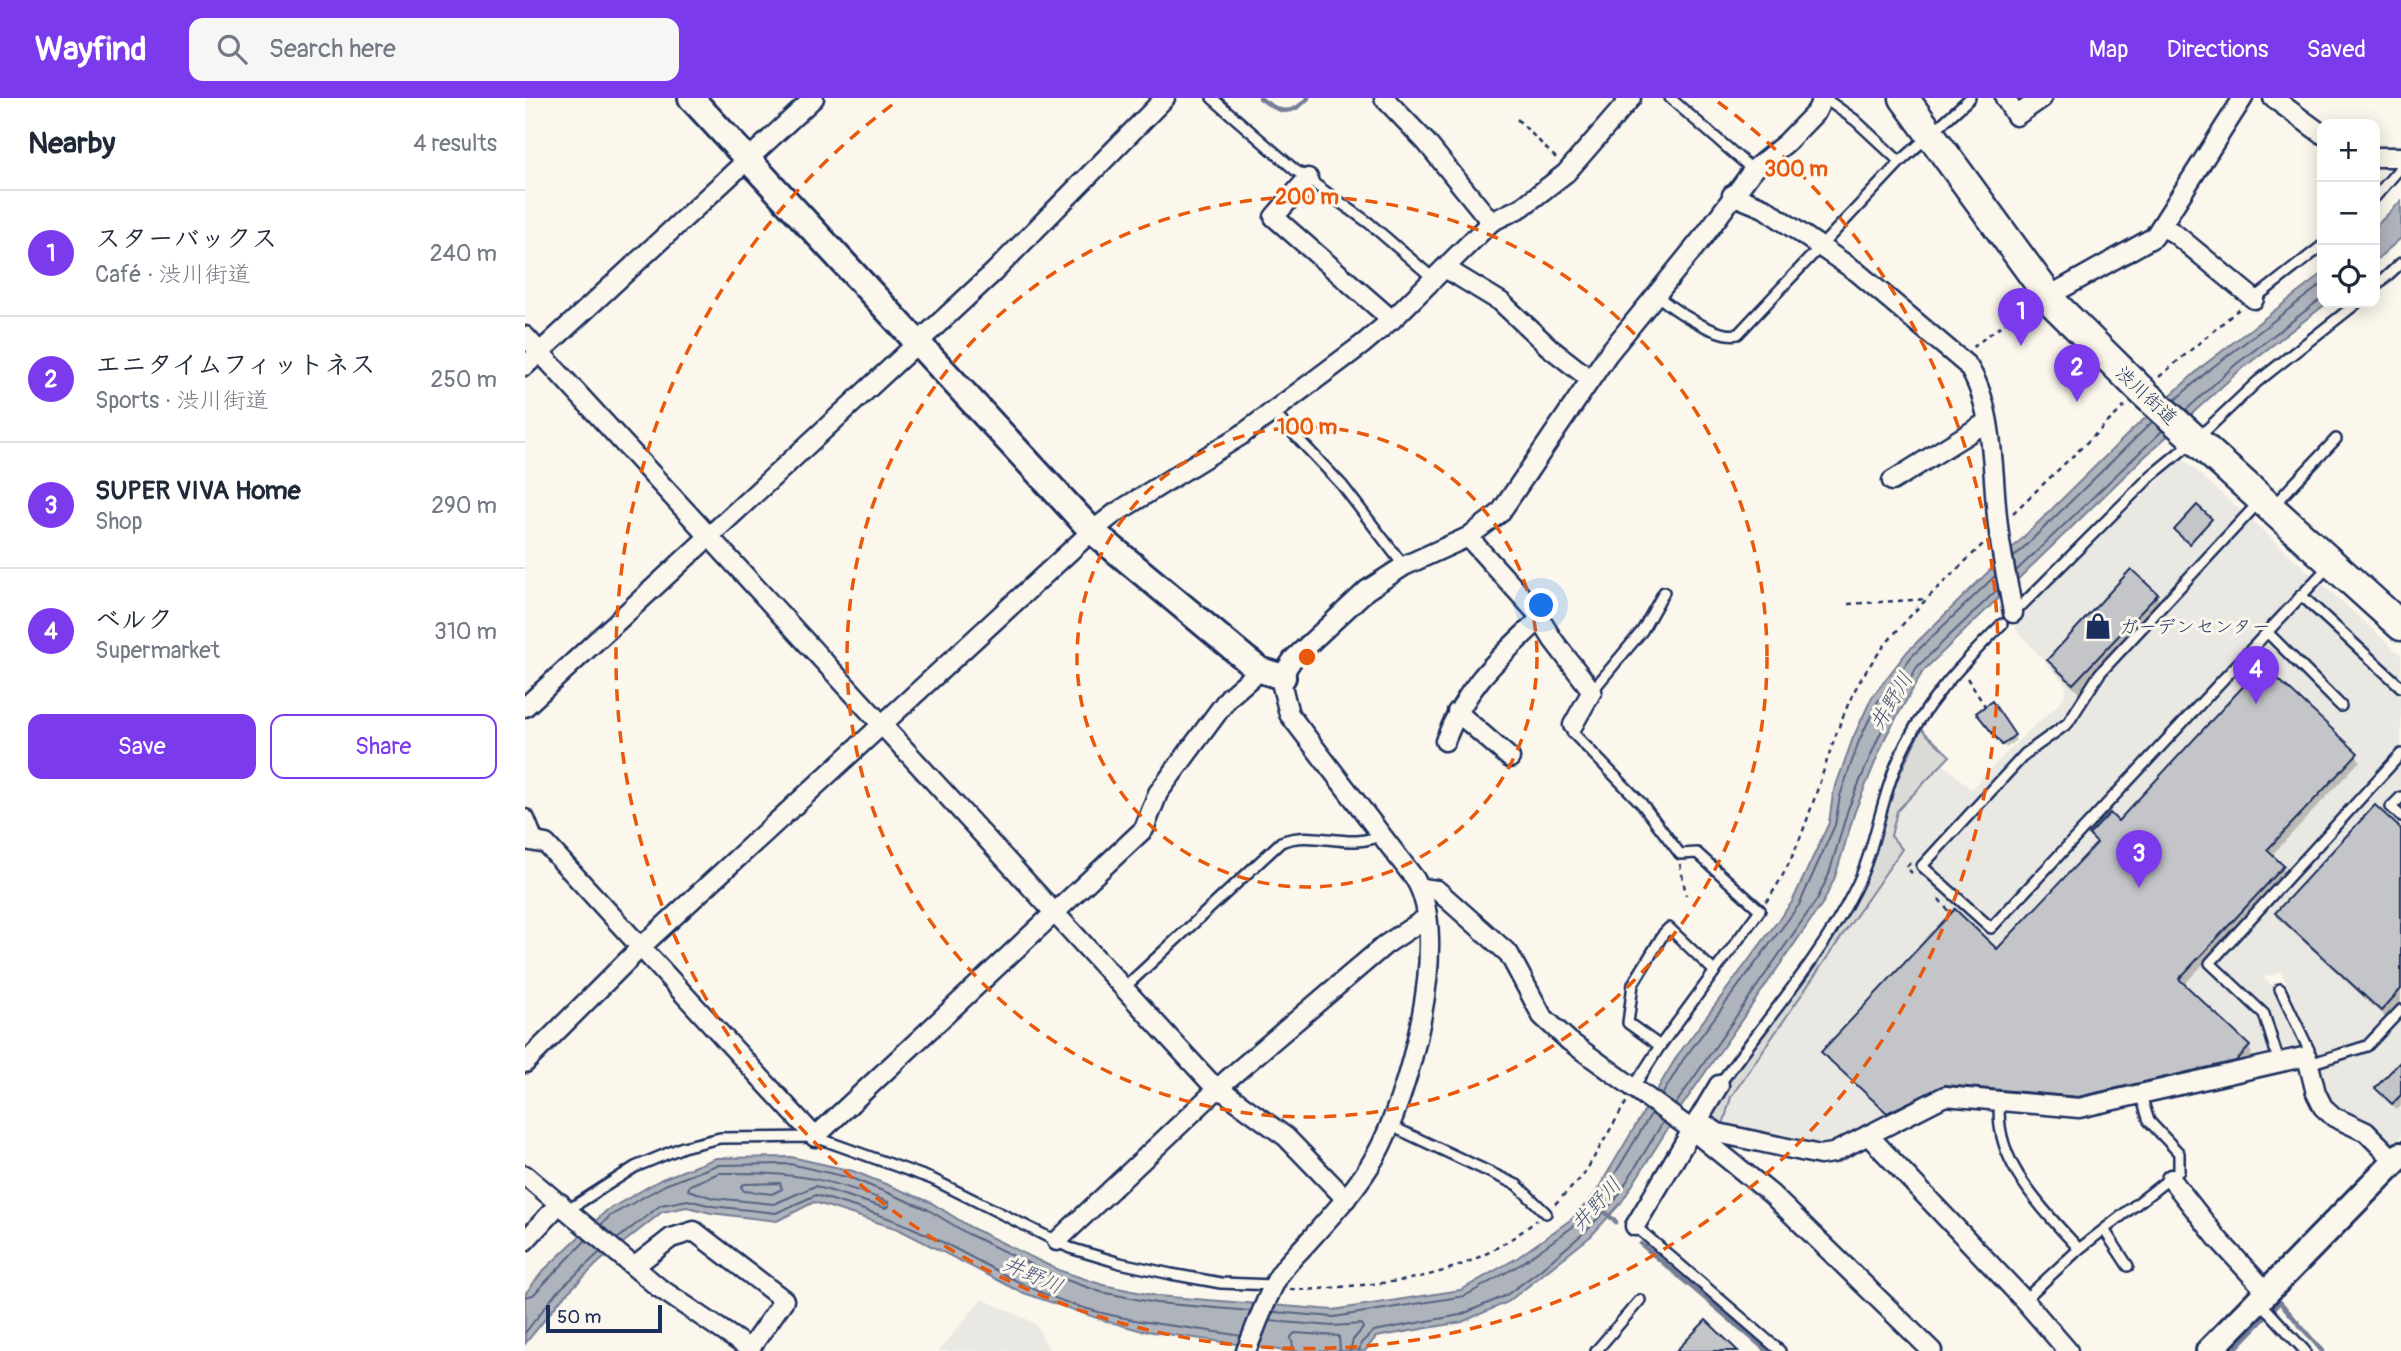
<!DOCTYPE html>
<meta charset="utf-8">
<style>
body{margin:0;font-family:Pangolin,"Klee One",sans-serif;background:#f6f6f7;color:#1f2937}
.controls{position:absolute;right:21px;top:21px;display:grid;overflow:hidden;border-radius:14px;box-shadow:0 4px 18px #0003}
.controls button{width:63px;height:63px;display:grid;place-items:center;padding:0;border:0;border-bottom:2px solid #e0e1e3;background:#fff;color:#1f2937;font:35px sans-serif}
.scale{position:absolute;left:21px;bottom:18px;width:116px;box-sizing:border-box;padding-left:7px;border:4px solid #1b2f5e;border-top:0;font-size:19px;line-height:24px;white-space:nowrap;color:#1b2f5e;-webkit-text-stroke:5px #fbf7ec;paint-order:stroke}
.you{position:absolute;left:1017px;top:508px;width:24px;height:24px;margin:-18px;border:5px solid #fff;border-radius:50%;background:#1a73e8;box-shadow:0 0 0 10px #1a73e833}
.badge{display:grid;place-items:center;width:46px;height:46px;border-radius:50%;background:#7c3aed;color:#fff;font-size:23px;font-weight:700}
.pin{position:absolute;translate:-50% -58px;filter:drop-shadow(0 2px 4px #0008)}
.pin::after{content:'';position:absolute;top:37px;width:24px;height:21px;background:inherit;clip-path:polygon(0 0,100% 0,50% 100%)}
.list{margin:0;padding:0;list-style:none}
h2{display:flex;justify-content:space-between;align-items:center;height:91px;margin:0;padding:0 28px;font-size:30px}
h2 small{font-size:23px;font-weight:400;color:#747a83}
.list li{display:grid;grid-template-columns:46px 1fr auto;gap:21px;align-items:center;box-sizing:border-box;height:126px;padding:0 28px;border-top:2px solid #e0e1e3}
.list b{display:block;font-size:26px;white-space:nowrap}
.list p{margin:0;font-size:23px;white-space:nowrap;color:#747a83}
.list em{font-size:23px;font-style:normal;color:#747a83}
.actions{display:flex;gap:14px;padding:21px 28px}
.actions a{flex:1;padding:16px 0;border:2px solid #7c3aed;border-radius:14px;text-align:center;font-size:24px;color:#7c3aed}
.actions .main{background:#7c3aed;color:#fff}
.icon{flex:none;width:38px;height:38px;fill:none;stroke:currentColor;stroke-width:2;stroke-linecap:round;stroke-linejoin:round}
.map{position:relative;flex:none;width:1876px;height:1253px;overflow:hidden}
header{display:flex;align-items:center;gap:42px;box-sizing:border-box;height:98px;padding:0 35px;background:#7c3aed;color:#fff}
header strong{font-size:33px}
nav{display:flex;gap:38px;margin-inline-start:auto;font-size:24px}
.search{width:490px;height:63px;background:#f6f6f7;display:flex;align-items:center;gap:18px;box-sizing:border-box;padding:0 24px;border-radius:14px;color:#747a83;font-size:26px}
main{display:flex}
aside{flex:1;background:#fff}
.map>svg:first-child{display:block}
</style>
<header>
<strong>Wayfind</strong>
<div class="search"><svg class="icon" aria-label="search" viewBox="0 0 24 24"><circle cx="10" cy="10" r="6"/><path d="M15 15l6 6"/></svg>Search here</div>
<nav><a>Map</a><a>Directions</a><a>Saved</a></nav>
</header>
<main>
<aside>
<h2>Nearby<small>4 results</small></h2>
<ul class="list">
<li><span class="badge">1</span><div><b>スターバックス</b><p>Café · 渋川街道</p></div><em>240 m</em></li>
<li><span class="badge">2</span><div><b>エニタイムフィットネス</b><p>Sports · 渋川街道</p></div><em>250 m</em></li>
<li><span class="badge">3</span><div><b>SUPER VIVA Home</b><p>Shop</p></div><em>290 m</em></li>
<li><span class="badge">4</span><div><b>ベルク</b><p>Supermarket</p></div><em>310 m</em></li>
</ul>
<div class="actions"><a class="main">Save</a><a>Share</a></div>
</aside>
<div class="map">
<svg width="1876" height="1253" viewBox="0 0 1876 1253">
<rect width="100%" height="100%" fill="#fbf7ec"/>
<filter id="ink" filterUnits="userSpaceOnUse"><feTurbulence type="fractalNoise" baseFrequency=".0143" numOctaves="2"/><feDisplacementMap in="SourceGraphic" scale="14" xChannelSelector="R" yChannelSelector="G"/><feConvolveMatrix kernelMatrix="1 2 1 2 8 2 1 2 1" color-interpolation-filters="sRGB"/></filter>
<g filter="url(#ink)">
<g fill="#eae8e2">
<polygon points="1657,360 1876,557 1876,1039 1867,1049 1831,1021 1809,1009 1799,997 1790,949 1756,874 1738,880 1749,889 1778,949 1719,966 1550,1003 1415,993 1307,1046 1294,1050 1198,1027 1206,999 1377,751 1366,738 1372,713 1418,666 1446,691 1500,636 1532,608 1540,596 1541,587 1491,532 1491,526 1514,498"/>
<polygon points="457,1201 510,1225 525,1253 414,1253"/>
</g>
<polygon fill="#dadad7" stroke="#7a849a" stroke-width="2" points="1396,631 1425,658 1372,713 1366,738 1377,751 1206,999 1198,1027 1189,1024 1186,1016 1204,984 1298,854 1329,805 1373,680"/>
<g fill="#afb3bb" stroke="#747e96" stroke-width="2">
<polygon points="1876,103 1876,140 1850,163 1850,129"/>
<polygon points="1797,176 1797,205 1802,205 1714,273 1616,362 1398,573 1361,638 1330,713 1310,779 1299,803 1157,1008 1096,1105 1066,1138 983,1204 937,1224 851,1239 840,1253 760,1253 614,1232 578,1222 496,1194 373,1131 289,1104 252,1123 186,1115 162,1109 137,1114 74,1164 37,1200 0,1246 0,1196 18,1173 81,1113 137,1081 191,1060 266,1059 328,1073 405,1104 447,1130 533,1172 578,1187 632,1198 808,1212 936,1192 992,1160 1048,1120 1070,1096 1152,958 1267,804 1304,725 1308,696 1328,640 1347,599 1382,554 1606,333 1679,267"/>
</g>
<g fill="#0003">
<polygon points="1686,422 1665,446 1652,434"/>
<polygon points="1631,497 1637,506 1554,595 1529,571 1524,562"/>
<polygon points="1456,619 1479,625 1491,642 1481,650"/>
<polygon points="1831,656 1835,663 1746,758 1762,776 1658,888 1724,949 1727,956 1715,969 1558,1005 1425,993 1367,1021 1298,954 1472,853 1572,747 1566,738 1593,725"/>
<polygon points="1876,734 1876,905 1862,921 1758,825 1752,815"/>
<polygon points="1876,965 1876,1008 1872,1012 1852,990"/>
</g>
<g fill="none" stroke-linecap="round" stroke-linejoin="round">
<g stroke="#566483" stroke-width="2">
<polyline points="1650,302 1684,272 1797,186"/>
<polyline points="1661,312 1710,267 1797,200"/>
<polyline points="1488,460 1627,324"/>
<polyline points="1491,473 1637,333"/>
<polyline points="1137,997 1158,962 1274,807 1310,727 1315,698 1334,643 1353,603 1387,558 1470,478"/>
<polyline points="1150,1007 1293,800 1304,776 1323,711 1355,636 1392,569 1473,491"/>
<path d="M 194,1075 C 262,1074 299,1078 363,1104 L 364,1108 L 360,1110 L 290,1088 L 249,1106 L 188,1100 L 163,1092 L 165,1087 Z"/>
<polygon points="255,1085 257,1091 247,1096 219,1093 216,1089 219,1086"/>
<polyline points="76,1127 85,1118 140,1087 192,1067 265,1066 326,1080 402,1111 443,1136 530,1178 576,1194 631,1205 726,1213"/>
<path d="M 92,1141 L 136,1107 L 163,1102 L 187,1108 L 251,1115 L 291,1097 C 319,1106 349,1114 376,1125 C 436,1149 487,1187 549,1207 C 604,1225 659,1228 716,1238"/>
<polyline points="0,1199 8,1197 61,1142"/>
<polyline points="748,1214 809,1219 940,1198 996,1166 1053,1125 1076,1099 1126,1016"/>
<polyline points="744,1223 808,1228 836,1226 838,1230 828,1242 825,1253"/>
<polyline points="0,1235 31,1195 75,1154"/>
<polyline points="769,1253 766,1239 770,1235 814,1238 815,1253"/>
<polyline points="834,1253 836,1245 849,1233 935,1217 980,1198 1014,1173 1061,1133 1091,1101 1138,1024"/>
</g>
<g stroke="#747e96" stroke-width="4.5">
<path d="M 735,0 C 754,15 766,19 783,0"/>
<polyline points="561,93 574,79"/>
<polyline points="1081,1115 1091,1124"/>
<polyline points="1116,1146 1242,1253"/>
<polyline points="1708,1253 1755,1204 1797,1253"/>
</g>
</g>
<g fill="#c3c5c9" stroke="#1b2f5e" stroke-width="2">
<polygon points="1672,407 1687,421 1664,446 1649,432"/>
<polygon points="1606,471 1633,496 1548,586 1522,562"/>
<polygon points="1738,567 1833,655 1742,752 1759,768 1654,881 1725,948 1711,963 1553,999 1420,987 1362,1015 1296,954 1430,811 1472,851 1572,745 1564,737 1585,715 1593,723"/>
<polygon points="1467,603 1490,637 1477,647 1451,615"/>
<polygon points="1850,707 1876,731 1876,891 1856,913 1750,815"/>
<polygon points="1876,963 1876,997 1867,1006 1850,990"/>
<polygon points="1181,1222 1213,1253 1151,1253"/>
</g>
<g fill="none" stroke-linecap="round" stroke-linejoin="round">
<defs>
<g id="lane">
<polyline points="687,0 770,72 844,125 909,181"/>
<polyline points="1145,0 1228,72"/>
<polyline points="1299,0 1330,22 1375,64"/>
<polyline points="1850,99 1876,69"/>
<polyline points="1850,189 1876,165"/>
<path d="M 1132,197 C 1147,211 1192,241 1213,236 L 1375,64 L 1445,0"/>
<polyline points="1729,201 1797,148"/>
<polyline points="748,314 817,387 879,468"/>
<polyline points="1735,403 1575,575 1543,625 1500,656 1397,768 1466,830 1804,468"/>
<polyline points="1750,406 1811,341"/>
<polyline points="1776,497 1876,589"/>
<polyline points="1497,507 1627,377 1677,336 1732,284 1832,205"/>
<polyline points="1742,534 1816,608"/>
<polyline points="1067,593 1117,533 1139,494"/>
<polyline points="1048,627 1047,634 1117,706 1155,756 1172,755 1235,812 1135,948 1108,990"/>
<polyline points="1876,699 1866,709 1876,718"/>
<path d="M 599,890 L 756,744 C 789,730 825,754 858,736"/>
<polyline points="1755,891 1784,952 1782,959"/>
<polyline points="1135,948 1103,925 1108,886 1139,835 1144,830 1189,873"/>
<polyline points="1754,964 1739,916 1685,865 1876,656"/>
<polyline points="1784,966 1842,948 1876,912"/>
<path d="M 1194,987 C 1239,924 1296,860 1330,791 C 1350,752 1355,705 1372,665 C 1395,609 1435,568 1477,526"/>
<path d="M 1475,1004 C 1467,1062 1518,1111 1554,1151"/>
<polyline points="864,1027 992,1087 1021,1115"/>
<polyline points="43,1112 110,1069 158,1049 195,1040 290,1039 407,1081 545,1150 595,1165 646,1176 696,1185 748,1187"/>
<polyline points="1110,1128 1255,1253"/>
<polyline points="1580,1133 1603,1168"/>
<polyline points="1499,1202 1554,1151 1654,1073 1654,1055 1624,1023 1615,995"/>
<polyline points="1735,1204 1780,1253"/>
<polyline points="1071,1253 1115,1202"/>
</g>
<g id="street">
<polyline points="859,0 901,44 966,124"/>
<polyline points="1480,0 1491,18 1517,0"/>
<polyline points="1748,0 1797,36"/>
<polyline points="1850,59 1876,59"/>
<polyline points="783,80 749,119 867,222"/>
<path d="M 1207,97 L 1239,110 L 1332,174 L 1442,267 C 1472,311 1466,383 1474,435 C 1477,462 1484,489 1488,515"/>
<polyline points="1637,129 1649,135 1729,201"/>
<polyline points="920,170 976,204 1025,250 1065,281"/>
<polyline points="1524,198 1629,139 1718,0"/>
<polyline points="0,238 684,983 761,1039 821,1101"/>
<polyline points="0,268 289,0"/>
<polyline points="1367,383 1462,324"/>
<polyline points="943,439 1010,513 1028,542 1067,593 1048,627"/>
<polyline points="0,609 469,174 640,0"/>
<polyline points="932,614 985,660"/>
<path d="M 920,643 C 943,585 972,562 1015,521"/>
<polyline points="0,721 8,741"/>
<polyline points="0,742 21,746 290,1039 619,731 633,695 704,599 735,572"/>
<polyline points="896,790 912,792 984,856 1017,918 1044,943 1167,1032 1246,1096 1407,1253"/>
<polyline points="0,965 117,848 567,433 589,416 715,338 838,246 871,218 966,124 997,109 1041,75 1106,0"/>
<polyline points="1173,1022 1193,1035 1295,1057 1308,1055 1420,998 1554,1010 1778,959 1782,959 1791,995 1798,1009 1809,1019 1841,1034 1870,1063"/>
<polyline points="1343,1037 1499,1202 1543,1253"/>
<polyline points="0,1077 133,1189 225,1251"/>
<polyline points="1646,1081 1692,1140 1742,1194"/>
<polyline points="1110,1128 1194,987"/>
<polyline points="0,1143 35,1105"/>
<polyline points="532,1143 703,981 860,847 901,820"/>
<polyline points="110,1168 146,1140 169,1133 259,1202 223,1253"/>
<path d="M 721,1253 C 731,1229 740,1202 753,1179 C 760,1167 771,1157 780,1147 C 805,1119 832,1091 850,1059 C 883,1001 927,840 890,781 L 764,616 L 757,588 L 762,570 L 768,561 L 842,492 L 879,468 L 943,439 L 975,415 L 1083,256 L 1179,138 L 1228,72 L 1261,45 L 1291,14 L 1298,0"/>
</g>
<g id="secondary">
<polyline points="166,0 567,433 722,562 735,572 758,579"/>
<polyline points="1684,1253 1876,1057"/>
</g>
<polyline id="primary" points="1379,0 1530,207 1620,296 1876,528"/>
</defs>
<use href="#lane" stroke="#1b2f5e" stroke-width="14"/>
<use href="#street" stroke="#1b2f5e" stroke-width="23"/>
<use href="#secondary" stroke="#1b2f5e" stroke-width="30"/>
<use href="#primary" stroke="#1b2f5e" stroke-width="33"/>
<g stroke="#1b2f5e" stroke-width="2.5" stroke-dasharray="5 5" stroke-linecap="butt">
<polyline points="992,21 1031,60"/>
<polyline points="1448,249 1504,206"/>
<polyline points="1634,279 1714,211"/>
<polyline points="1488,415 1600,308"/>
<polyline points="1323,506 1403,501"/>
<polyline points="1727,567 1733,572"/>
<polyline points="1442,580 1460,608"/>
<polyline points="1385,765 1381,769 1387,775"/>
<polyline points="1155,766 1161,797"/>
<polyline points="1414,801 1425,815"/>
<path d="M 1241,804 C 1285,743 1295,665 1327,598 C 1354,541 1415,489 1459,445"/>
<polyline points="1030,1106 1058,1078 1102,1003"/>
<path d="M 765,1191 C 784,1193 805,1190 824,1188 C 900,1183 952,1170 1012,1122"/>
</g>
<use href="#lane" stroke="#fbf7ec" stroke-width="9"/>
<use href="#street" stroke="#fbf7ec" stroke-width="18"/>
<use href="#secondary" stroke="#fbf7ec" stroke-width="24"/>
<use href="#primary" stroke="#fbf7ec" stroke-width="28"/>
</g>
</g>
<g fill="none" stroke="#e8590c" stroke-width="3.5" stroke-dasharray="12 9">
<circle cx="782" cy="559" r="230"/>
<circle cx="782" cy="559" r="460"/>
<path d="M1193 4A691 691 0 1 1 371 4"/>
</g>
<defs>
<symbol id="shop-bare" viewBox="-9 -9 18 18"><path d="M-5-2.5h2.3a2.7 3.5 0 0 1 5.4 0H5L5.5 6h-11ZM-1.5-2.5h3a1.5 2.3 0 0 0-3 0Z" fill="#1b2f5e" stroke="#fbf7ec" stroke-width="2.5" paint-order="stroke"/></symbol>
</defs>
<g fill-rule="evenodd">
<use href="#shop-bare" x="1554" y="509" width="38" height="38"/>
</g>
<g text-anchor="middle" stroke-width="6" stroke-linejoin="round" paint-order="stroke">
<g font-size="19" fill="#1b2f5e" stroke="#fbf7ec">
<text transform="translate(1622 297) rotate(43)" y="7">渋川街道</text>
</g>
<g font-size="19" fill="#1b2f5e" stroke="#fbf7ec" text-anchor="start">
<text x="1594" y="535">ガーデンセンター</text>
</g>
<g font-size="21" font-style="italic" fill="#47577a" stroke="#fbf7ec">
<text transform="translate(1366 603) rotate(-59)" y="7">井野川</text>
<text transform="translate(1071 1106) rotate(-48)" y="7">井野川</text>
<text transform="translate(508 1177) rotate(24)" y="7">井野川</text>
</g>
</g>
<circle cx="782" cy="559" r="10" fill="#e8590c" stroke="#fbf7ec" stroke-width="3.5"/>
<g font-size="21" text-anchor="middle" font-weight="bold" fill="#e8590c" stroke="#fbf7ec" stroke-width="6" stroke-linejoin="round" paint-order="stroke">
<text x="1271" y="78">300 m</text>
<text x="782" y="106">200 m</text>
<text x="782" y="336">100 m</text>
</g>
</svg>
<div class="controls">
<button>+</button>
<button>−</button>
<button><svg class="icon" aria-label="locate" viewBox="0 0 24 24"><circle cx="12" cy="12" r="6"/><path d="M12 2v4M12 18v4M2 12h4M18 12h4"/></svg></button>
</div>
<div class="scale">50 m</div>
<div class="you"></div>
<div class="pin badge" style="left:1496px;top:248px">1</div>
<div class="pin badge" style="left:1552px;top:304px">2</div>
<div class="pin badge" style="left:1614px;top:790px">3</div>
<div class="pin badge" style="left:1731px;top:606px">4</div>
</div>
</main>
